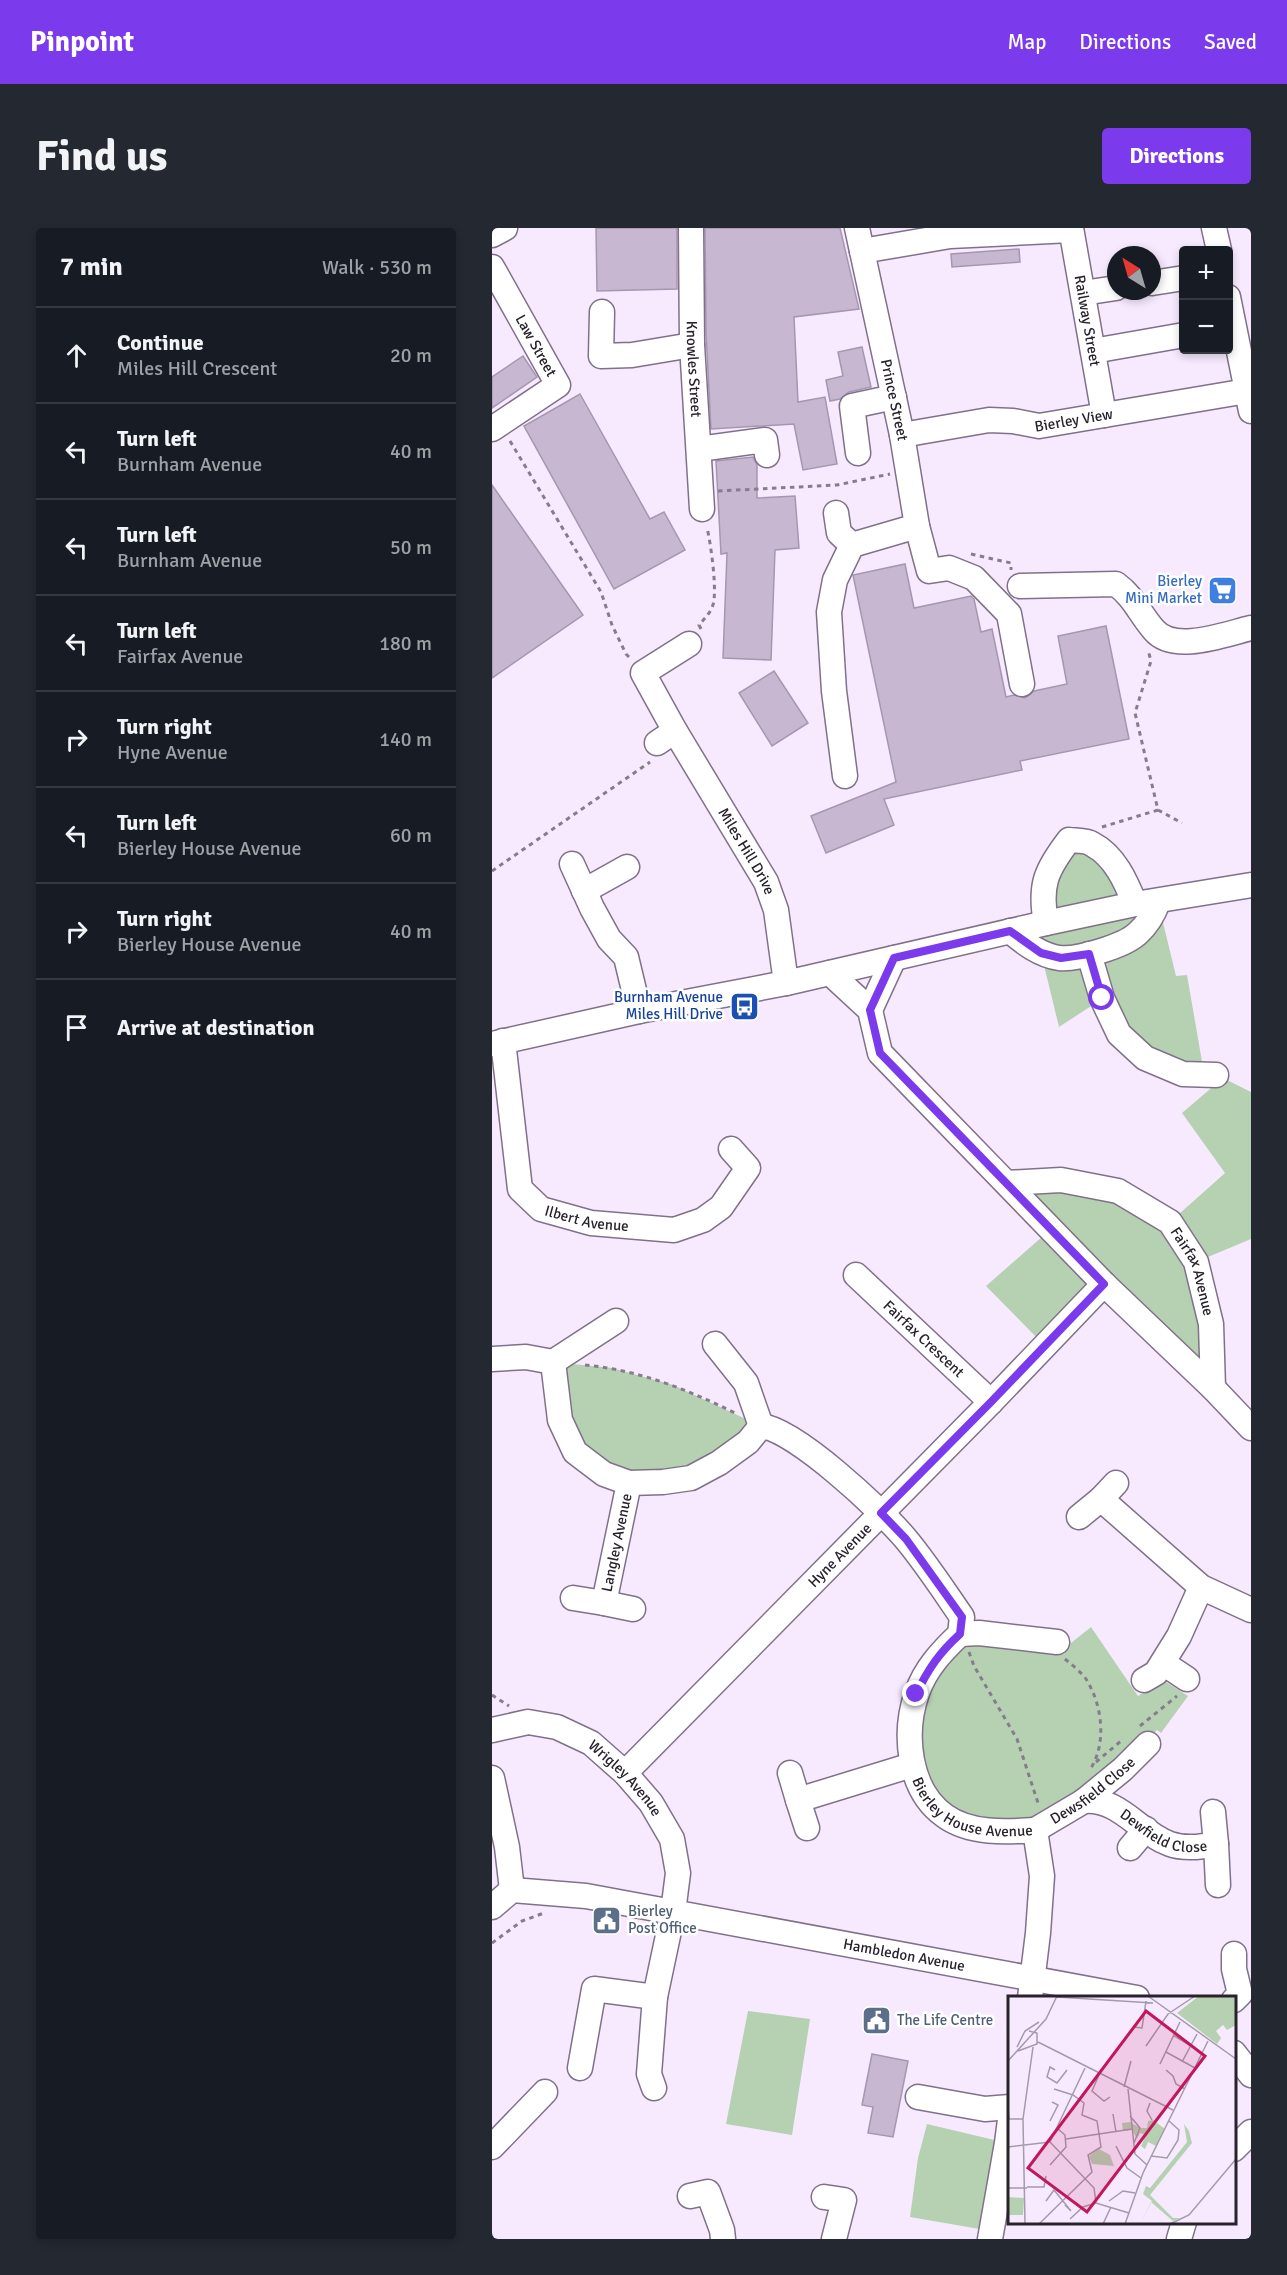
<!DOCTYPE html>
<meta charset="utf-8">
<style>
body{margin:0;font-family:Signika,sans-serif;background:#242831;color:#f1f3f6}
.controls{position:absolute;right:18px;top:18px;display:grid;overflow:hidden;border-radius:6px;box-shadow:0 3px 9px #0003}
.controls button{width:54px;height:54px;display:grid;place-items:center;padding:0;border:0;border-bottom:2px solid #363941;background:#171b24;color:#f1f3f6;font:30px sans-serif}
.compass{position:absolute;left:615px;top:18px;width:54px;height:54px;border-radius:50%;background:#171b24;box-shadow:0 3px 9px #0003;rotate:323deg}
.stop{position:absolute;width:18px;height:18px;margin:-14px;border:4px solid #7c3aed;border-radius:50%;background:#fff}
.stop.end{background:#7c3aed;border-color:#fff;box-shadow:0 2px 6px #0008}
.list{margin:0;padding:0;list-style:none}
h2{display:flex;justify-content:space-between;align-items:center;height:78px;margin:0;padding:0 24px;font-size:26px}
h2 small{font-size:20px;font-weight:400;color:#9ea1a6}
.list li{display:grid;grid-template-columns:39px 1fr auto;gap:18px;align-items:center;box-sizing:border-box;height:96px;padding:0 24px;border-top:2px solid #363941}
.list b{display:block;font-size:22px;white-space:nowrap}
.list p{margin:0;font-size:20px;white-space:nowrap;color:#9ea1a6}
.list em{font-size:20px;font-style:normal;color:#9ea1a6}
.icon{flex:none;width:33px;height:33px;fill:none;stroke:currentColor;stroke-width:2;stroke-linecap:round;stroke-linejoin:round}
.map{position:relative;flex:none;width:759px;height:2011px;overflow:hidden;border-radius:6px}
header{display:flex;align-items:center;gap:36px;box-sizing:border-box;height:84px;padding:0 30px;background:#7c3aed;color:#fff}
header strong{font-size:28px}
nav{display:flex;gap:33px;margin-inline-start:auto;font-size:21px}
.intro{display:flex;align-items:center;justify-content:space-between;box-sizing:border-box;height:144px;padding:0 36px}
h1{margin:0;font-size:42px}
.button{padding:15px 27px;border-radius:6px;background:#7c3aed;color:#fff;font-size:21px;font-weight:700}
main{display:flex;gap:36px;padding:0 36px}
aside{flex:1;background:#171b24;border-radius:6px;box-shadow:0 3px 9px #0003}
.map>svg:first-child{display:block}
</style>
<header>
<strong>Pinpoint</strong>
<nav><a>Map</a><a>Directions</a><a>Saved</a></nav>
</header>
<div class="intro"><h1>Find us</h1><a class="button">Directions</a></div>
<main>
<aside>
<h2>7 min<small>Walk · 530 m</small></h2>
<ul class="list">
<li><svg class="icon" aria-label="ahead" viewBox="0 0 24 24"><path d="M12 20V5M6 11l6-6 6 6"/></svg><div><b>Continue</b><p>Miles Hill Crescent</p></div><em>20 m</em></li>
<li><svg class="icon" aria-label="left" viewBox="0 0 24 24"><path d="M17 20v-9H6M10 6l-5 5 5 5"/></svg><div><b>Turn left</b><p>Burnham Avenue</p></div><em>40 m</em></li>
<li><svg class="icon" aria-label="left" viewBox="0 0 24 24"><path d="M17 20v-9H6M10 6l-5 5 5 5"/></svg><div><b>Turn left</b><p>Burnham Avenue</p></div><em>50 m</em></li>
<li><svg class="icon" aria-label="left" viewBox="0 0 24 24"><path d="M17 20v-9H6M10 6l-5 5 5 5"/></svg><div><b>Turn left</b><p>Fairfax Avenue</p></div><em>180 m</em></li>
<li><svg class="icon" aria-label="right" viewBox="0 0 24 24"><path d="M7 20v-9h11M14 6l5 5-5 5"/></svg><div><b>Turn right</b><p>Hyne Avenue</p></div><em>140 m</em></li>
<li><svg class="icon" aria-label="left" viewBox="0 0 24 24"><path d="M17 20v-9H6M10 6l-5 5 5 5"/></svg><div><b>Turn left</b><p>Bierley House Avenue</p></div><em>60 m</em></li>
<li><svg class="icon" aria-label="right" viewBox="0 0 24 24"><path d="M7 20v-9h11M14 6l5 5-5 5"/></svg><div><b>Turn right</b><p>Bierley House Avenue</p></div><em>40 m</em></li>
<li><svg class="icon" aria-label="arrive" viewBox="0 0 24 24"><path d="M6 21V4h12l-3 4 3 4H6"/></svg><div><b>Arrive at destination</b></div></li>
</ul>
</aside>
<div class="map">
<svg width="759" height="2011" viewBox="0 0 759 2011">
<rect width="100%" height="100%" fill="#f7eaff"/>
<g fill="#b6d1b2">
<polygon points="577,612 635,656 666,674 684,748 695,747 712,845 653,830 610,771 567,799 549,725 527,711 554,695"/>
<polygon points="731,850 759,864 759,1011 704,1034 721,1160 612,1056 552,1117 494,1058 559,1001 515,955 569,952 678,994 733,945 690,885"/>
<polygon points="61,1134 120,1140 181,1157 269,1198 171,1254 83,1224"/>
<polygon points="599,1399 646,1468 671,1452 696,1468 669,1505 665,1502 647,1520 557,1583 541,1589 501,1592 473,1584 454,1575 442,1565 427,1521 428,1499 438,1457 466,1421 478,1415 569,1423"/>
<polygon points="256,1783 318,1791 300,1907 234,1896"/>
<polygon points="435,1896 515,1915 499,2003 418,1989 426,1930"/>
</g>
<g fill="#c7b7d0" stroke="#a697b0" stroke-width="1.5">
<polygon points="104,0 185,0 185,61 105,63"/>
<polygon points="213,0 348,0 367,81 302,89 306,174 333,169 345,236 311,242 302,196 219,201 214,105"/>
<polygon points="527,21 528,34 460,39 459,26"/>
<polygon points="370,119 379,159 357,164 348,171 338,173 334,152 351,148 346,124"/>
<polygon points="31,128 45,149 0,180 0,149"/>
<polygon points="88,166 158,291 172,284 193,322 122,361 32,198"/>
<polygon points="261,229 265,237 265,270 303,268 307,320 283,322 279,432 231,430 235,325 229,326 224,233"/>
<polygon points="0,257 91,387 0,450"/>
<polygon points="413,336 422,380 479,368 482,371 489,404 500,401 514,469 522,467 533,470 542,463 575,456 566,408 614,398 637,511 528,533 530,542 392,571 402,597 334,625 319,588 404,554 361,347"/>
<polygon points="282,443 316,495 280,518 247,465"/>
<polygon points="380,1826 416,1833 401,1909 376,1905 381,1879 370,1877"/>
</g>
<g fill="none" stroke-linecap="round" stroke-linejoin="round">
<defs>
<g id="minor">
<path id="s1" d="M 199,0 L 200,117 L 210,281"/>
<path id="s2" d="M 365,0 L 410,207 L 425,298 L 437,343 L 457,340 L 482,350 L 517,386 L 530,456"/>
<path id="s3" d="M 579,0 L 612,187"/>
<polyline points="722,0 727,22"/>
<polyline points="0,7 13,0"/>
<polyline points="370,23 458,8 579,2"/>
<path id="s4" d="M 0,39 L 66,157 L 0,201"/>
<polyline points="660,55 692,50"/>
<polyline points="591,65 624,60"/>
<polyline points="736,69 759,183"/>
<polyline points="110,84 109,128 140,127 200,117"/>
<polyline points="601,123 692,107"/>
<path id="s5" d="M 410,207 L 497,192 L 521,193 L 547,198 L 755,163"/>
<polyline points="207,221 273,212 275,227"/>
<polyline points="366,225 360,178 402,169"/>
<polyline points="344,285 347,305 360,317"/>
<path d="M 528,358 L 624,356 C 643,370 647,385 662,402 C 682,426 733,406 759,400"/>
<path id="s6" d="M 183,503 L 274,654 L 284,682 L 294,755"/>
<polyline points="165,515 183,503 151,445 197,416"/>
<polyline points="353,548 342,463 337,384 343,352 360,317 425,298"/>
<polyline points="80,636 100,680 117,711 134,729 147,783"/>
<polyline points="92,663 135,639"/>
<path d="M 554,695 C 547,657 554,642 577,612 C 584,613 594,612 600,616 C 623,628 634,654 643,676"/>
<path d="M 518,703 C 532,715 548,727 567,730 C 585,732 633,718 646,705 C 655,697 662,685 666,674"/>
<polyline points="597,726 610,770 627,806 653,830 691,846 724,847"/>
<polyline points="338,745 378,782 388,825 612,1056 721,1160 759,1200"/>
<polyline points="378,782 402,730"/>
<path id="s7" d="M 11,813 L 28,961 L 49,981 L 99,995 L 182,1002 L 211,992 L 229,979 L 256,940 L 239,921"/>
<polyline points="0,816 147,783 294,755 554,695 643,676 759,657"/>
<path id="s8" d="M 515,955 L 569,952 L 626,963 L 678,994 L 704,1034 L 719,1096 L 721,1160"/>
<path id="s9" d="M 364,1047 L 499,1174"/>
<polyline points="223,1116 254,1155 269,1198"/>
<path id="s10" d="M 0,1131 L 34,1129 L 61,1134 L 68,1192 L 83,1224 L 112,1246 L 137,1255 L 171,1254 L 199,1250 L 227,1235 L 256,1214 L 269,1198 C 304,1202 389,1282 413,1310 C 434,1335 452,1363 470,1389 L 468,1406 C 450,1423 433,1441 425,1465 C 411,1505 416,1562 453,1588 C 478,1606 514,1604 543,1602 L 550,1648 L 546,1705 L 538,1770"/>
<polyline points="61,1134 124,1093"/>
<polyline points="609,1271 624,1255"/>
<polyline points="587,1289 609,1271 709,1359 759,1382"/>
<path id="s11" d="M 81,1370 L 112,1375 L 137,1255"/>
<polyline points="112,1375 141,1381"/>
<polyline points="468,1406 487,1405 565,1414"/>
<polyline points="671,1435 695,1451"/>
<polyline points="652,1452 664,1445 687,1408 709,1359"/>
<path id="s12" d="M 0,1502 L 36,1494 L 65,1499 L 99,1515 L 133,1545 L 159,1575 L 180,1611 L 186,1645 L 181,1684 L 163,1769 L 157,1846 L 162,1860"/>
<path id="s13" d="M 133,1545 L 499,1174 L 612,1056"/>
<polyline points="298,1545 306,1572 420,1537"/>
<polyline points="0,1550 15,1619 20,1662"/>
<polyline points="306,1572 315,1600"/>
<path id="s14" d="M 592,1573 C 628,1570 647,1605 678,1616 C 692,1621 710,1619 724,1616 L 721,1584"/>
<path id="s15" d="M 543,1602 L 592,1573 L 631,1541 L 656,1516"/>
<polyline points="724,1616 726,1657"/>
<polyline points="638,1620 654,1601"/>
<path id="s16" d="M 0,1679 L 20,1662 L 94,1668 L 645,1770"/>
<polyline points="742,1726 742,1741 748,1766 742,1772"/>
<polyline points="742,1825 759,1847"/>
<polyline points="88,1840 102,1761 163,1769"/>
<polyline points="426,1869 493,1881 518,1879"/>
<polyline points="0,1919 53,1864"/>
<polyline points="742,1921 759,1904"/>
<polyline points="198,1968 216,1964 230,2002 231,2011"/>
<polyline points="332,1969 352,1972 342,2011"/>
<polyline points="498,2011 515,1915 518,1892"/>
<polyline points="687,2011 692,1994"/>
</g>
</defs>
<use href="#minor" stroke="#807189" stroke-width="27"/>
<g stroke="#867d8c" stroke-width="3" stroke-dasharray="4.5 4.5" stroke-linecap="butt">
<polyline points="18,213 109,364 120,397 134,426 140,432"/>
<polyline points="226,263 345,257 398,246"/>
<polyline points="479,326 519,335 519,342"/>
<path d="M 209,401 L 207,397 C 214,389 221,382 222,372 C 224,353 219,318 215,299"/>
<polyline points="666,582 690,595"/>
<polyline points="610,599 666,582 643,485 659,433 656,422"/>
<polyline points="0,643 158,534"/>
<path d="M 93,1137 C 147,1142 197,1162 245,1186"/>
<polyline points="477,1424 482,1438 525,1511 547,1578"/>
<path d="M 573,1431 C 580,1437 589,1444 594,1451 C 610,1476 615,1514 599,1540"/>
<polyline points="0,1467 17,1478"/>
<polyline points="648,1498 685,1468"/>
<polyline points="604,1534 629,1513"/>
<polyline points="0,1715 30,1693 52,1685"/>
</g>
<use href="#minor" stroke="#fff" stroke-width="24"/>
</g>
<g fill="none" stroke-linecap="round" stroke-linejoin="round">
<path stroke="#7c3aed" stroke-width="8" d="M 424,1466 C 437,1440 447,1425 468,1406 L 470,1389 L 414,1311 L 389,1285 L 499,1174 L 612,1056 L 388,825 L 378,782 L 402,730 L 518,703 L 549,725 L 569,730 L 597,726 L 610,770"/>
</g>
<defs>
<symbol id="supermarket-square" viewBox="-11 -11 22 22"><rect x="-9" y="-9" width="18" height="18" rx="4" fill="#3f7fe0" stroke="#fff"/><path d="M-6-5.5h2.5l.6 2H6L4.5 2H-2.5L-4.4-4H-6ZM-1.5 3.2a1.3 1.3 0 1 0 .1 0ZM3 3.2a1.3 1.3 0 1 0 .1 0Z" fill="#fff"/></symbol>
<symbol id="bus-square" viewBox="-11 -11 22 22"><rect x="-9" y="-9" width="18" height="18" rx="4" fill="#1a4fb4" stroke="#fff"/><path d="M-5-6H5V4H4V6H2V4H-2V6H-4V4H-5ZM-3.5-4V0h7V-4ZM-3.5 1.2v1.5H-2V1.2ZM2 1.2v1.5H3.5V1.2Z" fill="#fff"/></symbol>
<symbol id="civic-square" viewBox="-11 -11 22 22"><rect x="-9" y="-9" width="18" height="18" rx="4" fill="#5c6f8a" stroke="#fff"/><path d="M-.6-6.5H3V-4.5H.6V-3L4-1V1h2V6H-6V1h2V-1L-.6-3ZM-1.2 2.5V6h2.4V2.5Z" fill="#fff"/></symbol>
</defs>
<g fill-rule="evenodd">
<use href="#supermarket-square" x="714" y="346" width="33" height="33"/>
<use href="#bus-square" x="236" y="762" width="33" height="33"/>
<use href="#civic-square" x="98" y="1676" width="33" height="33"/>
<use href="#civic-square" x="368" y="1776" width="33" height="33"/>
</g>
<g text-anchor="middle" stroke-width="5" stroke-linejoin="round" paint-order="stroke">
<g font-size="15" fill="#28222b" stroke="#fff">
<text dy="5" stroke="none"><textPath href="#s3" startOffset="94">Railway Street</textPath></text>
<text dy="5" stroke="none"><textPath href="#s4" startOffset="90">Law Street</textPath></text>
<text dy="5" stroke="none"><textPath href="#s1" startOffset="141">Knowles Street</textPath></text>
<text dy="5" stroke="none"><textPath href="#s2" startOffset="176">Prince Street</textPath></text>
<text dy="5" stroke="none"><textPath href="#s5" startOffset="174">Bierley View</textPath></text>
<text dy="5" stroke="none"><textPath href="#s6" startOffset="140">Miles Hill Drive</textPath></text>
<text dy="5" stroke="none"><textPath href="#s7" startOffset="225">Ilbert Avenue</textPath></text>
<text dy="5" stroke="none"><textPath href="#s8" startOffset="228">Fairfax Avenue</textPath></text>
<text dy="5" stroke="none"><textPath href="#s9" startOffset="93">Fairfax Crescent</textPath></text>
<text dy="5" stroke="none"><textPath href="#s11" startOffset="93">Langley Avenue</textPath></text>
<text dy="5" stroke="none"><textPath href="#s13" startOffset="306">Hyne Avenue</textPath></text>
<text dy="5" stroke="none"><textPath href="#s12" startOffset="153">Wrigley Avenue</textPath></text>
<text dy="5" stroke="none"><textPath href="#s15" startOffset="70">Dewsfield Close</textPath></text>
<text dy="5" stroke="none"><textPath href="#s10" startOffset="897">Bierley House Avenue</textPath></text>
<text dy="5" stroke="none"><textPath href="#s14" startOffset="88">Dewfield Close</textPath></text>
<text dy="5" stroke="none"><textPath href="#s16" startOffset="424">Hambledon Avenue</textPath></text>
</g>
<g font-size="15" fill="#366cbe" stroke="#fff" text-anchor="end">
<text x="710" y="358">Bierley<tspan x="710" dy="17">Mini Market</tspan></text>
</g>
<g font-size="15" fill="#164399" stroke="#fff" text-anchor="end">
<text x="231" y="774">Burnham Avenue<tspan x="231" dy="17">Miles Hill Drive</tspan></text>
</g>
<g font-size="15" fill="#4e5e75" stroke="#fff" text-anchor="start">
<text x="136" y="1688">Bierley<tspan x="136" dy="17">Post Office</tspan></text>
<text x="405" y="1797">The Life Centre</text>
</g>
</g>
<g transform="translate(516 1768)">
<rect width="228" height="228" fill="#f7eaff"/>
<path d="M 191,0 L 228,0 L 228,29 L 219,34 L 215,29 L 208,35 L 213,42 L 209,48 L 169,17 ZM 145,124 L 157,133 L 148,150 L 140,146 L 137,153 L 133,150 L 138,139 L 132,137 L 129,143 L 124,134 L 115,135 L 114,127 L 122,126 L 132,132 L 139,132 L 140,125 ZM 176,128 L 181,135 L 184,147 L 142,199 L 165,222 L 172,222 L 165,225 L 143,206 L 132,228 L 144,205 L 135,198 L 138,190 L 142,192 L 179,146 ZM 91,153 L 102,159 L 106,170 L 84,168 L 81,160 ZM 0,201 L 16,202 L 15,219 L 0,219 Z" fill="#b6d1b2"/>
<path fill="none" stroke="#a49aaa" stroke-width="1.5" d="M 140,0 L 228,63M 49,1 L 145,7M 126,31 L 134,32 L 138,5M 165,39 L 183,50M 30,46 L 165,114M 138,50 L 160,18 L 187,0M 9,51 L 17,35 L 31,26M 10,55 L 29,48 L 29,37 L 21,35M 158,56 L 187,72M 0,65 L 38,23 L 49,0M 174,66 L 189,38M 152,68 L 172,26M 47,74 L 42,71 L 39,81 L 49,87 L 59,74M 158,74 L 165,80 L 168,88 L 177,93M 91,79 L 84,95 L 96,105 L 102,101M 116,91 L 123,65M 120,93 L 127,158 L 139,169M 142,107 L 139,115 L 144,124M 0,112 L 1,123 L 15,123M 105,118 L 108,136M 122,120 L 132,132 L 126,147M 42,125 L 50,109 L 44,106M 58,143 L 124,133M 42,146 L 77,72M 108,150 L 119,172 L 133,182M 0,151 L 42,146 L 86,192 L 88,207M 143,160 L 159,162 L 170,144 L 171,134 L 161,125M 42,169 L 58,151 L 57,139 L 49,132M 19,191 L 36,191 L 38,180M 0,192 L 19,192M 38,205 L 46,194 L 63,215 L 57,209M 101,205 L 115,195 L 127,197M 62,223 L 75,211 L 88,207 L 121,217M 17,228 L 15,123 L 25,51M 31,228 L 84,176 L 80,159 L 93,151 L 89,125 L 74,119 L 76,107 L 65,99 L 46,93M 95,228 L 103,211M 117,228 L 135,177 L 200,45M 162,228 L 181,219 L 228,163"/>
<path fill="#c2185b" fill-opacity="0.15" stroke="#c2185b" stroke-width="3" d="M 138,15 L 197,60 L 79,216 L 20,172 Z"/>
<rect width="228" height="228" fill="none" stroke="#28222b" stroke-width="3"/>
</g>
</svg>
<div class="controls">
<button>+</button>
<button>−</button>
</div>
<svg class="compass" viewBox="-18 -18 36 36"><path d="M0-13l5 13h-10z" fill="#e53935"/><path d="M0 13l5-13h-10z" fill="#9ea1a6"/></svg>
<div class="stop" style="left:610px;top:770px"></div>
<div class="stop end" style="left:424px;top:1466px"></div>
</div>
</main>
